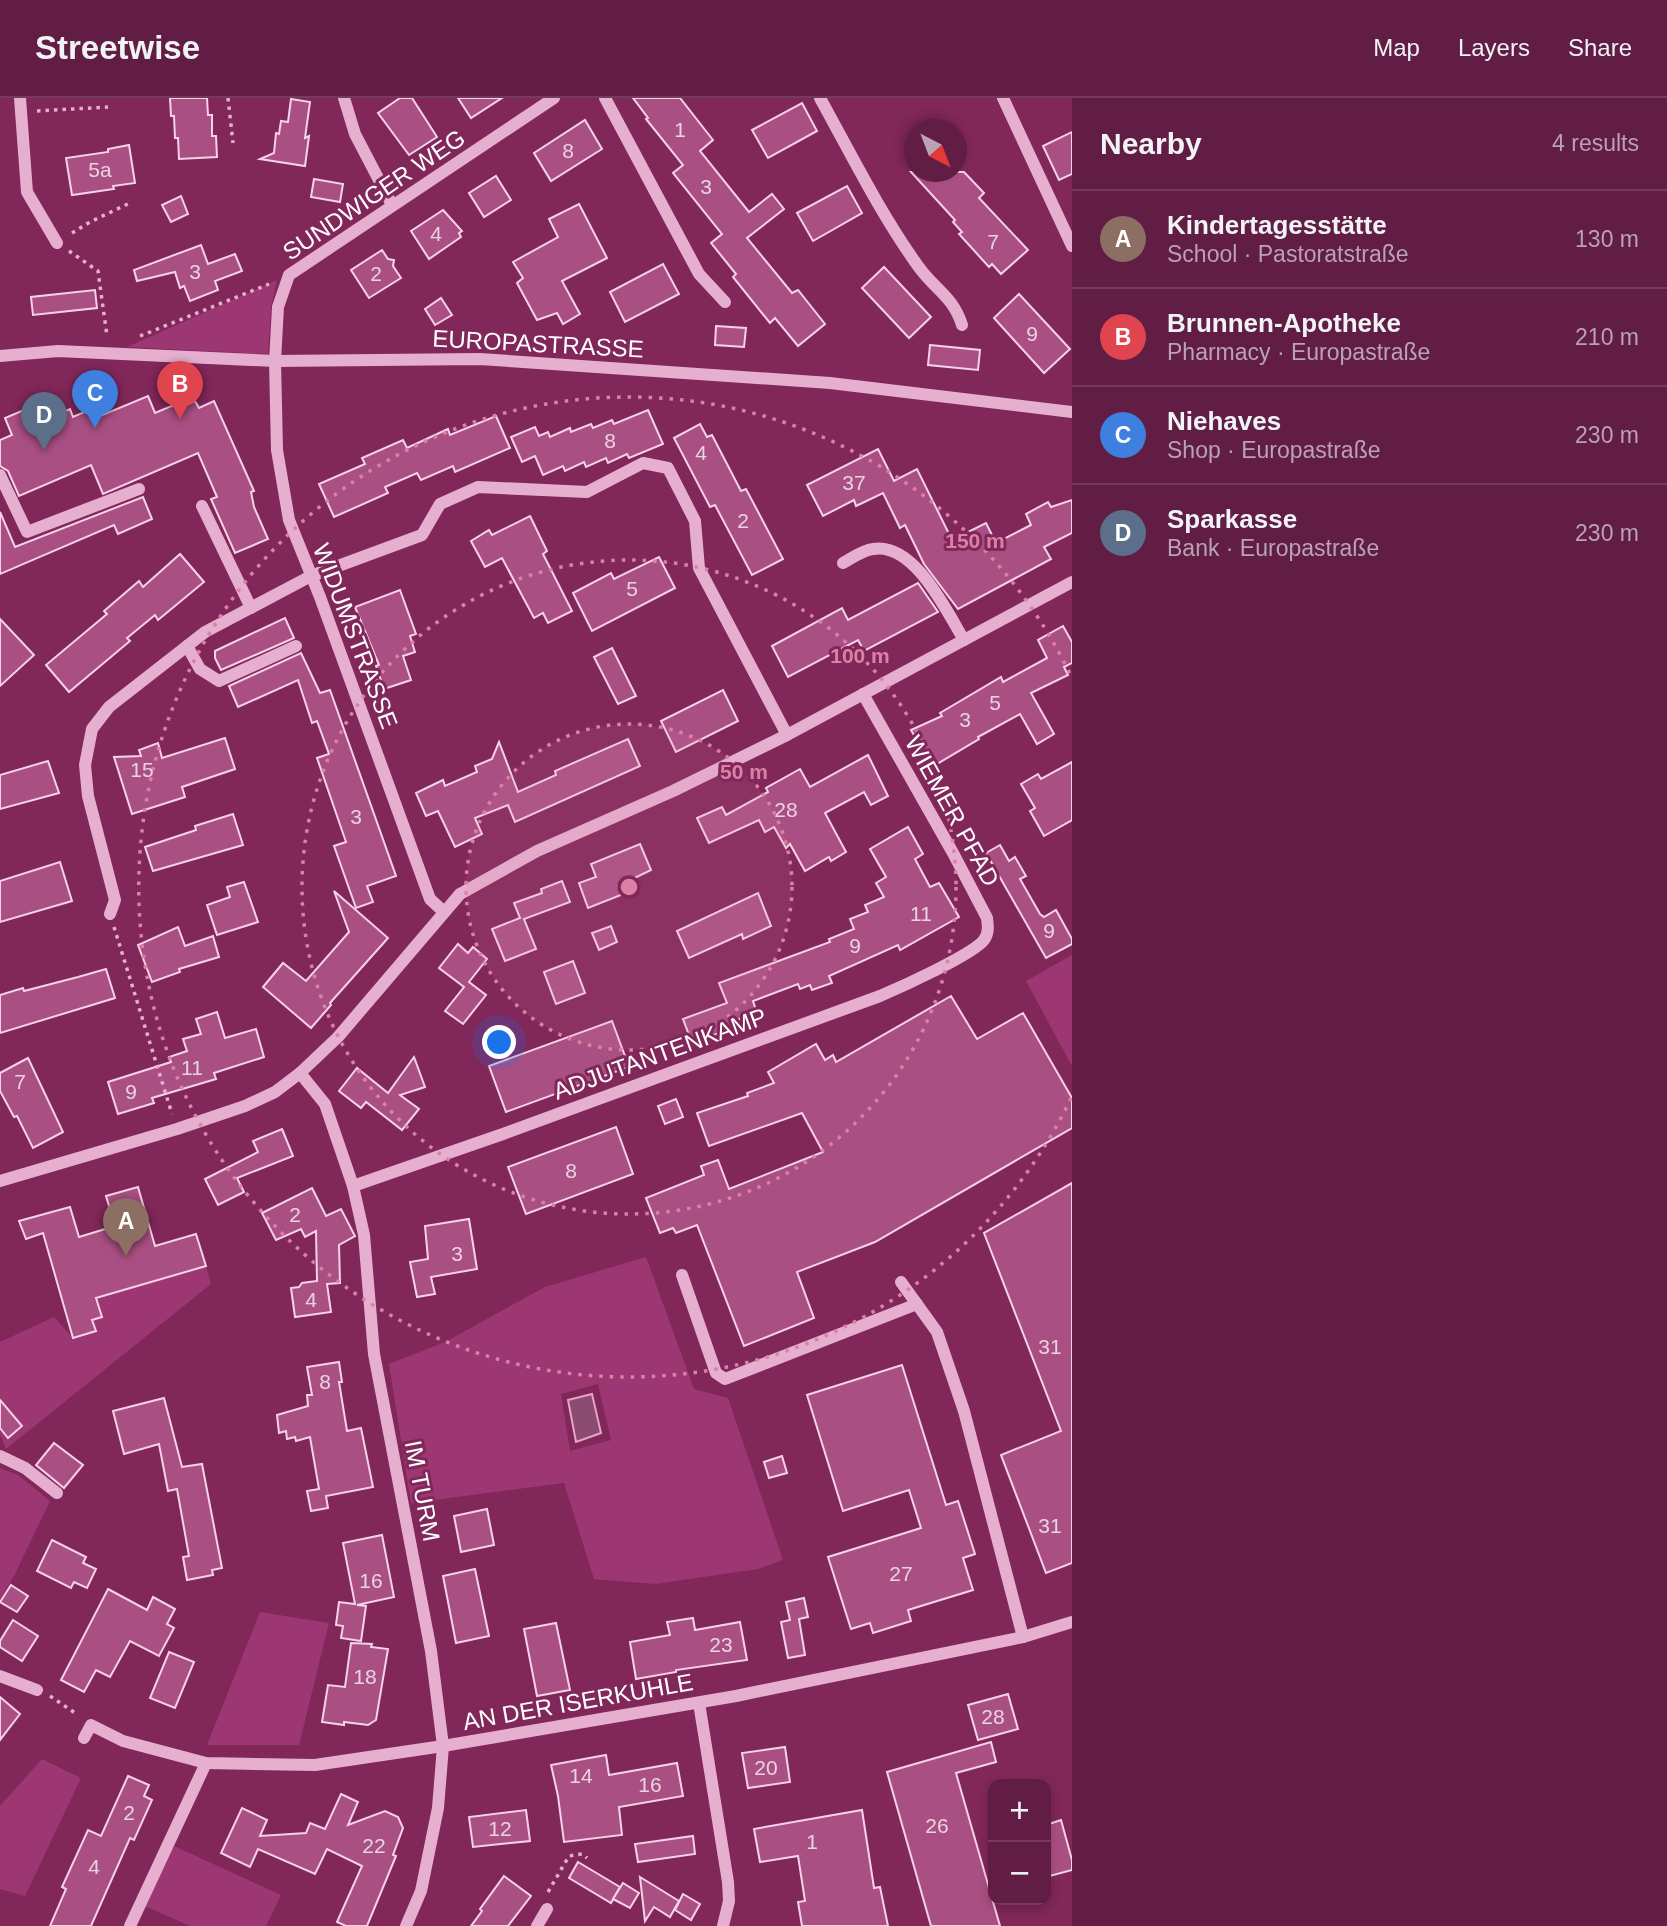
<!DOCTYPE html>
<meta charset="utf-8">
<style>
body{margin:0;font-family:Arial,sans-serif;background:#6a2a4f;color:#f1f3f6}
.controls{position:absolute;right:21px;bottom:21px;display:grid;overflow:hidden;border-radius:14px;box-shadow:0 4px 10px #0003}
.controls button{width:63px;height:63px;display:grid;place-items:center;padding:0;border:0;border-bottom:2px solid #753b5d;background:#611d44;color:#f1f3f6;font:35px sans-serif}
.compass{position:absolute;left:904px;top:21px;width:63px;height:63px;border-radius:50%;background:#611d44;box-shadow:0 4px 10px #0003;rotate:138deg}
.you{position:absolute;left:500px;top:945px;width:24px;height:24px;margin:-18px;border:5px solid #fff;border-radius:50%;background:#1a73e8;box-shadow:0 0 0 10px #1a73e833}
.badge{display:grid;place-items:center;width:46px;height:46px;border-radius:50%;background:#e797bd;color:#fff;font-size:23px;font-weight:700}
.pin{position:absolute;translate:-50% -58px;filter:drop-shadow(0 2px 4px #0008)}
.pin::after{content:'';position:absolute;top:37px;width:24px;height:21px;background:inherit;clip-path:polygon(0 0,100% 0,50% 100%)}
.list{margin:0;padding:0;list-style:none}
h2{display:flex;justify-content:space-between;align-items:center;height:91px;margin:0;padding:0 28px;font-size:30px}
h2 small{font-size:23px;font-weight:400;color:#baa2b2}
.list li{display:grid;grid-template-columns:46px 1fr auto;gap:21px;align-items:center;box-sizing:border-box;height:98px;padding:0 28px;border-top:2px solid #753b5d}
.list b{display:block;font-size:26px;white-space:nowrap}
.list p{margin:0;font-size:23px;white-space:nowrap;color:#baa2b2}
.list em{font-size:23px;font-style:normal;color:#baa2b2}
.map{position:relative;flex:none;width:1072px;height:1828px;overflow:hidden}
header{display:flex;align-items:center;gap:42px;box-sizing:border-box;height:98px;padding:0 35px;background:#611d44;border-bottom:2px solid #753b5d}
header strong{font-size:33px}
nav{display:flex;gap:38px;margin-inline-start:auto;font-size:24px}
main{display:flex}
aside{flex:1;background:#611d44}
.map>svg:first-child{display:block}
</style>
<header>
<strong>Streetwise</strong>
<nav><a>Map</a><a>Layers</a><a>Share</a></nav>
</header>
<main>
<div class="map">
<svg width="1072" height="1828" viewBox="0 0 1072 1828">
<rect width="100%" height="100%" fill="#81275a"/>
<g fill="#9d3773" fill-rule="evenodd">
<polygon points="277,182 271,209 268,256 127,249"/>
<polygon points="1072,857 1072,968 1026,883"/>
<path d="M 646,1159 L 694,1291 L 728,1300 L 783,1462 L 758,1471 L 655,1486 L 594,1481 L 564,1385 L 411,1405 L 389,1266 L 445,1244 L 545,1189 ZM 598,1286 L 611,1342 L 570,1353 L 561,1296 Z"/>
<polygon points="206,1168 211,1186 6,1351 0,1336 0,1244 54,1219 73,1240 95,1234 92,1222 101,1219 96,1200"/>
<polygon points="0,1370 18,1377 50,1403 15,1476 0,1501"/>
<polygon points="260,1514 329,1525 299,1647 207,1647"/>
<polygon points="42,1661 81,1680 25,1798 0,1791 0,1708"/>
<polygon points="174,1748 281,1797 266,1828 190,1828 145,1808"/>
</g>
<polygon fill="#8c4b70" stroke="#e7a3cc" stroke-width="2" points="592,1296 601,1335 576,1344 568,1302"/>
<g fill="#aa4f84" stroke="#f5d2e7" stroke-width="2">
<polygon points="170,0 207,0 208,17 212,17 212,38 216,38 217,59 179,61 178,40 175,40 174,18 171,18"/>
<polygon points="400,0 412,0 437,39 409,57 378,15"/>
<polygon points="458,0 502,0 471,20"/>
<polygon points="633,0 680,0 713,42 700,53 749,114 772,96 784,111 747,140 792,195 798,192 825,226 798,248 775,220 770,225 733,179 736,176 711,145 722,136 673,75 683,67 646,21 648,20"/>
<polygon points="291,1 310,4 305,40 309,38 305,68 260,61 274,55 276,35 279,36 281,23 288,24"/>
<polygon points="802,5 817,33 768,60 752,32"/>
<polygon points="585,22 602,51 551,83 534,55"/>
<polygon points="1072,34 1072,76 1059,82 1043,48"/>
<polygon points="129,47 135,85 113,88 114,91 72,97 66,60 108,54 108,51"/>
<polygon points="911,74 964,74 984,95 979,100 1028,152 1001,176 992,166 989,169 959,136 962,134 953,124 955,122"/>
<polygon points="496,78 511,102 484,119 469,95"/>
<polygon points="314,81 343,86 340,104 311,99"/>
<polygon points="847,88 862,115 813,143 797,115"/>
<polygon points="181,98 188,116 171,124 162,107"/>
<polygon points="579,106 607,160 562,183 580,216 563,226 557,215 537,222 517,185 523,180 513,164 558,139 549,121"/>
<polygon points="443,112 462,133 459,135 461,139 429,161 411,133"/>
<polygon points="201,147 208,166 235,156 242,173 215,183 218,192 190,203 184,188 180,190 175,174 137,183 134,172"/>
<polygon points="382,152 388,161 394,162 393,168 401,180 369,200 351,172"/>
<polygon points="663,166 679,196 625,224 610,194"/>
<polygon points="884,169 931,219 909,240 862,190"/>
<polygon points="95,192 97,210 33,217 31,199"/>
<polygon points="1019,196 1070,251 1044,275 994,220"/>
<polygon points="441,200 452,217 435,227 425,211"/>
<polygon points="716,228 746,230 744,249 715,247"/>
<polygon points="930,247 980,252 978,272 928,267"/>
<polygon points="148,298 155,315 181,304 183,308 195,303 199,310 214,303 254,393 251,394 254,409 268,441 235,455 211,401 217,399 198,355 103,396 91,367 19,398 8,373 0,368 0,342 12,337 5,320 31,309 38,325 70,311 73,319 89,312 93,321"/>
<polygon points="648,312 663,346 629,360 627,356 608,365 606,360 586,369 584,364 565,373 563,368 543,377 535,358 522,364 511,339 535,329 539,338 548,334 550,339 570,330 571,334 591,326 593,330 612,322 614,326"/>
<polygon points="496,318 510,350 455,374 453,368 421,382 417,375 385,389 388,395 334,419 319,386 365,366 362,360 403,342 407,350 448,331 450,337"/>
<polygon points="700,326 707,339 712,337 741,393 746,391 783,461 752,477 715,407 710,409 674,340"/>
<polygon points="878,351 894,383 917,371 952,442 986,425 996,445 1031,427 1026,416 1048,404 1051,409 1072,402 1072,435 1044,449 1051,461 958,511 924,466 905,427 900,430 883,395 856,408 854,402 823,418 807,387"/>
<polygon points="143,399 152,421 118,436 114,427 0,476 0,414 15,449"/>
<polygon points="530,418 547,453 543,456 572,513 548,525 543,515 534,520 502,460 485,469 471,443 489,432 492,437"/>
<polygon points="180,456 204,484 158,522 155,517 127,540 130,543 69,594 46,567 107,516 104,513 139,483 143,489"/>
<polygon points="659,459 675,490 592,533 573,495 611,475 614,481"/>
<polygon points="918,485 938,514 864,553 858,542 788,579 772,548 842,510 848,522"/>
<polygon points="400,492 416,536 410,538 415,554 403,558 411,582 384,591 376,568 379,567 355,509"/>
<polygon points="285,520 294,540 221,572 215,560 215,553"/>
<polygon points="0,521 34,557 0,588"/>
<polygon points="1063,528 1072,544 1072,565 1064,569 1068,577 1031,595 1054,636 1037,646 1020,616 978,639 979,641 932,669 911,632 942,618 940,615 1001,579 1003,584 1047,560 1038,542"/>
<polygon points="612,550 636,598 618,606 594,559"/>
<polygon points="301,555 320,595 330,592 396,778 367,788 373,804 356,810 334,748 346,744 317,660 329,656 317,623 312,625 298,582 238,609 229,588"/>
<polygon points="723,592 738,623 676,654 661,623"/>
<polygon points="225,640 235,671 182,689 185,699 132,716 114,659 141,658 139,652 158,645 162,660"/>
<polygon points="628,641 640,668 515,724 508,707 475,720 482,736 455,749 438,713 426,718 416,695 443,682 445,688 477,674 475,668 492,661 499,644 518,694 556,677 555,673"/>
<polygon points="868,657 888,698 871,707 864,694 825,715 846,754 831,763 829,759 805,773 790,746 786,750 774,729 765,734 759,722 709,745 697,720 722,709 726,717 768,694 766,690 800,671 810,689"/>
<polygon points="48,663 59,695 0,711 0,677"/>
<polygon points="1072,664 1072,722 1044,738 1030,713 1035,710 1021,686 1038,676 1041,681"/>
<polygon points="233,716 243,747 153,773 145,749 196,732 195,728"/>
<polygon points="908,729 923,756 915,761 930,789 939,785 959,819 900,852 898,847 829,878 832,885 812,892 810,887 800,891 798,886 753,903 757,915 734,923 736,929 692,945 683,921 727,905 719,885 830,844 829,841 854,831 850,821 868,814 865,807 884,799 876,785 886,779 870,751"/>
<polygon points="640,746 651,772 618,788 621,797 588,810 579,785 596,779 591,766"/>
<polygon points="1000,747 1009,763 1015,759 1026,778 1020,781 1040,816 1044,819 1056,812 1072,841 1072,846 1046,860 986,755"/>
<polygon points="60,764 72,803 0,824 0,783"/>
<polygon points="562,783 570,804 524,821 536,851 505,863 492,831 520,820 514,805 542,795 541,791"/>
<polygon points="244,784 258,824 217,837 207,807 230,799 227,789"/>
<polygon points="334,793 388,840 330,905 331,907 311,930 263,889 283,865 306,883 349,834"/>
<polygon points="758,795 771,828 743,841 742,836 689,860 677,833"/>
<polygon points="611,828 617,844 599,852 592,835"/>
<polygon points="178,829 185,848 213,838 219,859 179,871 180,874 152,884 138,847"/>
<polygon points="458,846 468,855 473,849 487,861 469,884 486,897 463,926 445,913 464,889 439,870"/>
<polygon points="573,863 585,895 556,906 544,874"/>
<polygon points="106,871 115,900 0,935 0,897 23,890 24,893 78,879"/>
<polygon points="951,898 977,941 1023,915 1072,1000 1072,1030 875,1144 797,1174 814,1220 744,1248 697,1127 676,1135 673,1130 660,1135 646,1100 704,1077 701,1068 718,1062 729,1091 823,1054 802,1015 709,1048 697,1015 748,998 747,995 774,985 768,974 816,946 825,962 833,957 836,964"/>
<polygon points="217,914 225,940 256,931 264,959 214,975 216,981 152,1000 154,1005 118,1016 108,984 171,964 169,959 187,953 183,941 201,936 196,921"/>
<polygon points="612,923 629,969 506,1014 489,968"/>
<polygon points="414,959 425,989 400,997 419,1011 402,1032 366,1004 361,1010 339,993 357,970 388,995"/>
<polygon points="28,960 63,1034 33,1050 17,1018 14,1019 0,993 0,975"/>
<polygon points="676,1001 683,1019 665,1026 658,1008"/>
<polygon points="616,1029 633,1076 526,1116 508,1069"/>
<polygon points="282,1031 293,1058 237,1080 244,1094 218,1107 205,1081 258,1054 253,1043"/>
<polygon points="1072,1085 1072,1465 1046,1475 1001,1357 1061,1333 984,1135"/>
<polygon points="138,1089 155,1148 196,1136 206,1168 96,1200 102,1219 92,1222 96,1233 73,1240 43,1135 26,1141 19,1123 70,1109 79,1139 115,1128 106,1098"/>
<polygon points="312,1090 326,1118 341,1111 355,1138 339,1147 340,1185 327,1186 331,1214 295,1219 291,1190 299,1189 302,1185 317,1183 316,1133 305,1139 301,1131 276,1142 262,1115"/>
<polygon points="469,1121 477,1171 431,1179 435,1196 417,1199 410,1164 428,1161 425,1128"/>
<polygon points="339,1264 342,1284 339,1284 347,1333 361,1330 373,1389 326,1398 328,1410 311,1413 307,1393 319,1391 310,1339 296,1343 295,1339 287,1341 286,1333 279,1335 277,1317 308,1308 307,1297 312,1297 307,1269"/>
<polygon points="902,1267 946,1407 958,1403 975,1456 963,1460 973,1492 908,1512 911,1523 873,1535 870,1525 851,1531 828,1459 921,1430 909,1392 843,1413 807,1297"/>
<polygon points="164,1300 182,1369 202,1366 222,1470 212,1472 213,1477 187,1482 183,1459 189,1458 177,1391 168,1393 159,1346 124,1356 113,1313"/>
<polygon points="0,1302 22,1328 8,1340 0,1330"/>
<polygon points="54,1345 83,1367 64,1390 36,1367"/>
<polygon points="782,1358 787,1375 769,1380 764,1364"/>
<polygon points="487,1411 494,1447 461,1454 454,1418"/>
<polygon points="382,1437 394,1499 357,1507 366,1508 361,1543 341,1540 343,1528 336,1527 339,1504 355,1506 343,1445"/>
<polygon points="52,1442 86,1459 83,1465 96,1471 87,1490 74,1484 71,1490 37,1473"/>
<polygon points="475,1471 489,1538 456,1545 443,1478"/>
<polygon points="11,1487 28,1498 17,1514 0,1504"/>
<polygon points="108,1491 147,1512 153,1499 175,1511 167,1526 174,1530 159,1558 130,1543 110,1579 96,1572 84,1594 61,1582"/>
<polygon points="804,1500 808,1519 799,1521 805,1557 788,1560 781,1524 790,1522 786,1504"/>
<polygon points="693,1520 695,1532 740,1524 747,1562 676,1572 676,1574 636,1581 630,1544 670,1537 667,1524"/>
<polygon points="13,1522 38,1538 22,1563 0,1549 0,1543"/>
<polygon points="556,1525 570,1592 537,1598 524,1531"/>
<polygon points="351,1545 372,1546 371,1549 388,1551 376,1622 368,1627 344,1624 344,1627 322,1624 328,1587 345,1589"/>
<polygon points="169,1554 194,1564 175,1610 150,1600"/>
<polygon points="1008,1596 1018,1631 978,1642 968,1607"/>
<polygon points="0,1599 20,1616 0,1642"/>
<polygon points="991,1644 996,1664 956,1675 1000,1828 931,1828 887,1674"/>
<polygon points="785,1649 790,1684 748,1690 742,1655"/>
<polygon points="606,1657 609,1677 677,1665 683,1698 619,1709 622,1737 564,1744 558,1698 551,1667"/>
<polygon points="128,1678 149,1687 144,1698 152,1702 134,1742 130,1740 91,1828 50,1828 66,1791 62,1789 88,1732 101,1738"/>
<polygon points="341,1696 358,1704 348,1727 385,1713 398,1719 403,1730 393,1757 396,1758 367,1828 346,1828 337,1824 362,1768 327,1751 315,1776 258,1751 250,1769 221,1755 242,1710 267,1722 260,1738 306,1735 310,1725 325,1731"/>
<polygon points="526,1712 530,1743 473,1749 469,1719"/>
<polygon points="862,1712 874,1790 880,1789 888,1828 802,1828 798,1804 805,1803 798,1758 760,1764 754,1731"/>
<polygon points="1061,1722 1072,1762 1072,1772 1046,1779 1046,1727"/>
<polygon points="693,1738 695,1756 638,1764 635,1746"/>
<polygon points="578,1764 620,1789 611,1805 569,1780"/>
<polygon points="504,1778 531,1798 508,1828 471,1828 482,1813 480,1811"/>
<polygon points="640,1779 679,1803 670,1819 654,1809 645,1823"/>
<polygon points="623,1785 639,1795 630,1810 613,1801"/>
<polygon points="683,1796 700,1806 691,1822 675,1812"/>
</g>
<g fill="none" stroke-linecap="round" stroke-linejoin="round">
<g stroke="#e6afcf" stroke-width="3.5" stroke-dasharray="3.5 5" stroke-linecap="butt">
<polyline points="228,0 233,45"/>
<polyline points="37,13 108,9"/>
<polyline points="72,135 90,124 132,104"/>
<polyline points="69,153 98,173 107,238"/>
<polyline points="140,238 269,186"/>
<polyline points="114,829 172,1016"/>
<polyline points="50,1598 78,1617"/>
<polyline points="548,1794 569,1758 582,1756 587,1760"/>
</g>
<g stroke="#e6afcf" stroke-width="12">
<polyline points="20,0 27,94 57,145"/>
<polyline points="344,0 355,36 392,107"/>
<polyline points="605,0 699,176 725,204"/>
<path d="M 820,0 C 851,56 880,115 918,168 C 934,191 953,198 962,227"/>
<polyline points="1003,0 1072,148"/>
<polyline points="0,258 58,253 275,263 480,261 830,285 1072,314"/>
<polyline points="0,377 27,434 139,391"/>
<polyline points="202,408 251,510"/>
<path d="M 843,465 C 852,460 863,452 873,451 C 914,444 946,512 964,542"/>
<polyline points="187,548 200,571 219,583 296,548"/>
<polyline points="444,814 430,801 320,499 289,422 277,352 275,263 278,209 289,177 554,0"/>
<polyline points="110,816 115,802 88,698 85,667 92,631 109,609 205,534 311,478 422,437 440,406 478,389 587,394 643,365 668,370 695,423 699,470 787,637"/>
<polyline points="300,975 325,1006 353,1088 364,1137 374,1256 431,1553 443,1648 438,1710 421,1793 406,1828"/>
<polyline points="0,1083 177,1031 245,1008 275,994 300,975 338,939 460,796 537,753 673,693 787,637 1072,484"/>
<path d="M 353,1088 L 503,1036 L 880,898 C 901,889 972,857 984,842 C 989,835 988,828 987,820 L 953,755 L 863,596"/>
<polyline points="682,1177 716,1275 725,1281 917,1206"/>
<polyline points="901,1184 937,1234 964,1313 1023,1539"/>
<polyline points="0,1358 25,1370 57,1395"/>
<polyline points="0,1578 37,1592"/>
<polyline points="699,1605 728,1784 729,1803 723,1828"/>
<polyline points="84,1640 91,1627 123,1643 206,1665 315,1667 443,1648 736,1598 1023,1539 1072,1524"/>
<polyline points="130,1828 206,1665"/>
<polyline points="537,1828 547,1811"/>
</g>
</g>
<circle cx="629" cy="789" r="163" fill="#dd80a5" fill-opacity=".12"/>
<g fill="none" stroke="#dd80a5" stroke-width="3.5" stroke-dasharray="3.5 7">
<circle cx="629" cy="789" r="163"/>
<circle cx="629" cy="789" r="327"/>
<path d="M1071 1000A490 490 0 1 1 1071 578"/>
</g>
<g text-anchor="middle" stroke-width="6" stroke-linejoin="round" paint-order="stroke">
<g font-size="21" fill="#ead3e0">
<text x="680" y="39">1</text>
<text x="568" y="60">8</text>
<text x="100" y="79">5a</text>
<text x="706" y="96">3</text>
<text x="436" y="143">4</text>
<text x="993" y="151">7</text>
<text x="195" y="181">3</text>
<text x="376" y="183">2</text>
<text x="1032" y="243">9</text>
<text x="610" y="350">8</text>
<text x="701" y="362">4</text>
<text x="854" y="392">37</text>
<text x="743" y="430">2</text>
<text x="632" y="498">5</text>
<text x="995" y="612">5</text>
<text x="965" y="629">3</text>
<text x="142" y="679">15</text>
<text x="786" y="719">28</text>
<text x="356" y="726">3</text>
<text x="921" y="823">11</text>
<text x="1049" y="840">9</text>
<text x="855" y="855">9</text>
<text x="192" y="977">11</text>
<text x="20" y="991">7</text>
<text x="131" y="1001">9</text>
<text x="571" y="1080">8</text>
<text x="295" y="1124">2</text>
<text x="457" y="1163">3</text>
<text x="311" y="1209">4</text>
<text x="1050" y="1256">31</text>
<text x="325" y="1291">8</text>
<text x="1050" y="1435">31</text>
<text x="901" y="1483">27</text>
<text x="371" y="1490">16</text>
<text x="721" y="1554">23</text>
<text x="365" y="1586">18</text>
<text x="993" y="1626">28</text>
<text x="766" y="1677">20</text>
<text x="581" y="1685">14</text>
<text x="650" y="1694">16</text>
<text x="129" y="1722">2</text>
<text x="937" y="1735">26</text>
<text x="500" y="1738">12</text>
<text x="812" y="1751">1</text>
<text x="374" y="1755">22</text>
<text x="94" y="1776">4</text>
</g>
<g font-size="24" fill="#fff" stroke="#81275a">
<text transform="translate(374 97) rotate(-34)" y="8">SUNDWIGER WEG</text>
<text transform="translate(538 246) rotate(3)" y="8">EUROPASTRASSE</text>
<text transform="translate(355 538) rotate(69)" y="8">WIDUMSTRASSE</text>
<text transform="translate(952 713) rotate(61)" y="8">WIEMER PFAD</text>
<text transform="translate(660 956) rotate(-20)" y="8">ADJUTANTENKAMP</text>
<text transform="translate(422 1393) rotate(79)" y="8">IM TURM</text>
<text transform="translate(578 1604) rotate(-10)" y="8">AN DER ISERKUHLE</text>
</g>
</g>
<circle cx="629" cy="789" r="10" fill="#dd80a5" stroke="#81275a" stroke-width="3.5"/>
<g font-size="21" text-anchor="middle" font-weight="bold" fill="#dd80a5" stroke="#81275a" stroke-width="6" stroke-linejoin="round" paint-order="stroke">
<text x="975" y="450">150 m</text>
<text x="860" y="565">100 m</text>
<text x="744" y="681">50 m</text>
</g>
</svg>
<div class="controls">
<button>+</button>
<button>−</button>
</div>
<svg class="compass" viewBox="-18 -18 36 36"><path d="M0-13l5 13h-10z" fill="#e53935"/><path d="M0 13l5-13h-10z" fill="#baa2b2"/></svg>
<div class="you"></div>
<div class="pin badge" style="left:126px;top:1158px;background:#8d6e63">A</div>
<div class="pin badge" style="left:180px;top:321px;background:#e0444e">B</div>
<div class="pin badge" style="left:95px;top:330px;background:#3f7fe0">C</div>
<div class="pin badge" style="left:44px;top:352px;background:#5c6f8a">D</div>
</div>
<aside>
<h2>Nearby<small>4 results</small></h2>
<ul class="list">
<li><span class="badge" style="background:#8d6e63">A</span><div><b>Kindertagesstätte</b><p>School · Pastoratstraße</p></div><em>130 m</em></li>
<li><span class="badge" style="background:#e0444e">B</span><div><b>Brunnen-Apotheke</b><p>Pharmacy · Europastraße</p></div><em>210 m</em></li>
<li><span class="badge" style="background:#3f7fe0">C</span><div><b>Niehaves</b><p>Shop · Europastraße</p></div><em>230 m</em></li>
<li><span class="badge" style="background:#5c6f8a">D</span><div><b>Sparkasse</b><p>Bank · Europastraße</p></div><em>230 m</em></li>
</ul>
</aside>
</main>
